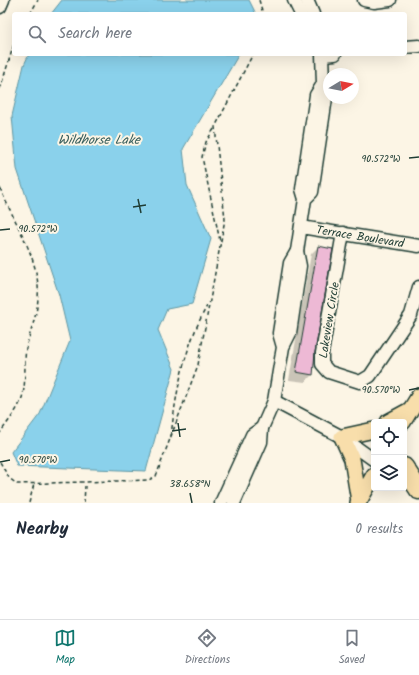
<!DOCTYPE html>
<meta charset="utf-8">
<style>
body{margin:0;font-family:Kalam,sans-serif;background:#f2f2f3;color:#1f2937}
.controls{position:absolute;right:12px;bottom:12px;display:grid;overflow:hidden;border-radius:4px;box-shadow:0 4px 16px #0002}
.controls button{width:36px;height:36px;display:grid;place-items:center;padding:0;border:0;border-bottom:1px solid #e0e1e3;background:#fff;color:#1f2937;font:20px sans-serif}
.compass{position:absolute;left:323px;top:68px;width:36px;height:36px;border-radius:50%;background:#fff;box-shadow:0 4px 16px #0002;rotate:80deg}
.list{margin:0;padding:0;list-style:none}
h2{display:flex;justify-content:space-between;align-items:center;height:52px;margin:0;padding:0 16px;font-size:17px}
h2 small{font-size:13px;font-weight:400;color:#747a83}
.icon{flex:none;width:22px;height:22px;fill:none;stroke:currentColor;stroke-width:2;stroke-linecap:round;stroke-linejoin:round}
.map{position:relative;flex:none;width:419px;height:503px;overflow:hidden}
.search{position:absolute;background:#fff;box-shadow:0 4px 16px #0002;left:12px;right:12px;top:12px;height:44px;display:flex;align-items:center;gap:10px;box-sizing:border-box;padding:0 14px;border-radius:4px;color:#747a83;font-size:15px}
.sheet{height:116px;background:#fff}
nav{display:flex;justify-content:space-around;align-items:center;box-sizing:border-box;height:56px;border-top:1px solid #e0e1e3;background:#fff;font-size:11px;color:#747a83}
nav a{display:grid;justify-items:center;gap:2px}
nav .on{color:#0f766e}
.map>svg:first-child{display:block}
</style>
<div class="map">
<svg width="419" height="503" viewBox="0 0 419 503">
<rect width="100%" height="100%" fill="#fcf5e5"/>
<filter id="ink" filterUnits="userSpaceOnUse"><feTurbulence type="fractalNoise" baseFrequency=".025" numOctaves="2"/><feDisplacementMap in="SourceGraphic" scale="8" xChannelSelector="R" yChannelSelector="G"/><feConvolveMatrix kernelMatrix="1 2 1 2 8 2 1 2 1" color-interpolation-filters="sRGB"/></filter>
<g filter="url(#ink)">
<g fill="#8ad1eb" stroke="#5f96a2">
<polygon points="62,0 249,0 256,14 51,14"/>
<polygon points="29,54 239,54 183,149 187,185 211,239 192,304 167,309 158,330 174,369 146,471 17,466 11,452 40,414 70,341 59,295 17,169 12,116 24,65"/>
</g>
<polygon fill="#0003" points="318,247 313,374 305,382 289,380 311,254"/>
<polygon fill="#edb9d5" stroke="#1f3d34" points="318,246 333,249 315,352 313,375 296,372"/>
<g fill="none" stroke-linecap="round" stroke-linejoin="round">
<defs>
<g id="minor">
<polyline points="294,0 301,14"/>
<polyline points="307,0 313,14"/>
<polyline points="364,0 374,2 390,0"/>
<polyline points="0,7 3,0"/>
<polyline points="405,47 419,46"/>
<polyline points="322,54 323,84"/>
<polyline points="323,55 335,54"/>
<path id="s1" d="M 301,227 L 419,246"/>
<polyline points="343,233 322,353 322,364 329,372 360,382 370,376 411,315 419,287"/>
<polyline points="297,251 305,199 302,189 316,95 323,84 326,98 312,192 305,199"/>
<polyline points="274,401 342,437 374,460"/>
<polyline points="262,428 274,401 283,347 290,333 300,266 297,251 290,263 279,333 283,347"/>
<polyline points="221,503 252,435 262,428 261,442 234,503"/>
</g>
<g id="major">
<polyline points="388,422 410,410"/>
<polyline points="403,422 419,396"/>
<polyline points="359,501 352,459 342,437 374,430"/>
<polyline points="358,503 374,475"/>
</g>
<polyline id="highway" points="404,467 419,490"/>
</defs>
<use href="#minor" stroke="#1f3d34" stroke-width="15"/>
<use href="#major" stroke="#1f3d34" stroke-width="18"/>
<use href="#highway" stroke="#1f3d34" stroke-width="21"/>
<g stroke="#1f3d34" stroke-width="1.5" stroke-dasharray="4 3" stroke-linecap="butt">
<polyline points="259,0 263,14"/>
<polyline points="30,14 38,0"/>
<polyline points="0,89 14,44"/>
<polyline points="214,129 206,142 202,157 220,241"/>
<path d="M 0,188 C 14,223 41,259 38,298 C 37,316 30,332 26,348 C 24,363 26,380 23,394 C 20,408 8,421 0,433"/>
<path d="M 171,436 C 176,390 185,346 207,306"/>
<polyline points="0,462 9,478 17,484 149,480 156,476 198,365 225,219 215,127 253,54"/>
<polyline points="29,503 34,484"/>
<polyline points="84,503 85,486"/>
</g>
<use href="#minor" stroke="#fcf5e5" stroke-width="12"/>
<use href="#major" stroke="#f8deab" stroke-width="15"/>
<use href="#highway" stroke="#f8deab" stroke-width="18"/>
</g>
</g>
<path fill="none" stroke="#1f3d34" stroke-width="1.5" d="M 409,158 L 419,157M 138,199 L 141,213M 133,207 L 146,205M 0,230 L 10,229M 409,390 L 419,388M 178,423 L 180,437M 172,431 L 186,429M 0,462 L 10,460M 190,493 L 192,503"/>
<g text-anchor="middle" stroke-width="4" stroke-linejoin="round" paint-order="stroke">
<g font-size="12" fill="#1f3d34" stroke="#fcf5e5">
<text dy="4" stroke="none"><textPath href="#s1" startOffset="60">Terrace Boulevard</textPath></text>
<text transform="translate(329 320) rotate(-81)" y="4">Lakeview Circle</text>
</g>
<g font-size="13" font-style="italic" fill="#345b59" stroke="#fcf5e5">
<text x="99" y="144">Wildhorse Lake</text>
</g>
</g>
<g font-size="10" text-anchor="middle" fill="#1f3d34" stroke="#fcf5e5" stroke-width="4" stroke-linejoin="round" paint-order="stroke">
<text x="381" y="162">90.572°W</text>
<text x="38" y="232">90.572°W</text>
<text x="381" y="393">90.570°W</text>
<text x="38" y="463">90.570°W</text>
<text x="190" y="487">38.658°N</text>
</g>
</svg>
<div class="controls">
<button><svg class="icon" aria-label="locate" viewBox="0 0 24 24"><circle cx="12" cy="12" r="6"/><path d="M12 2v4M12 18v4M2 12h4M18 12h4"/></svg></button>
<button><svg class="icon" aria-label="layers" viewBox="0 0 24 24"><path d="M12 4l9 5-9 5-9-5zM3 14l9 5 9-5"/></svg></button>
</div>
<svg class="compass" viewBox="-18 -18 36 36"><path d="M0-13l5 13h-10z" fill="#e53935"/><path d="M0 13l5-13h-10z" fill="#747a83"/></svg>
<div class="search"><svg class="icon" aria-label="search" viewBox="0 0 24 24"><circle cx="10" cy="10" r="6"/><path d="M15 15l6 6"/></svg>Search here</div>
</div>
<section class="sheet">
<h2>Nearby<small>0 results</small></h2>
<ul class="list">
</ul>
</section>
<nav>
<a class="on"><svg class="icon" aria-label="map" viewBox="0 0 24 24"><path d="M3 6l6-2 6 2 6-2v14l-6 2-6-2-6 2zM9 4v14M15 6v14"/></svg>Map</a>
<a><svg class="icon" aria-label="directions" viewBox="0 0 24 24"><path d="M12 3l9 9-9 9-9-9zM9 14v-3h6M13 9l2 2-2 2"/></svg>Directions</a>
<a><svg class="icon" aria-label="saved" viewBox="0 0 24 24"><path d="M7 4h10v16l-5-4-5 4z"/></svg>Saved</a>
</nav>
